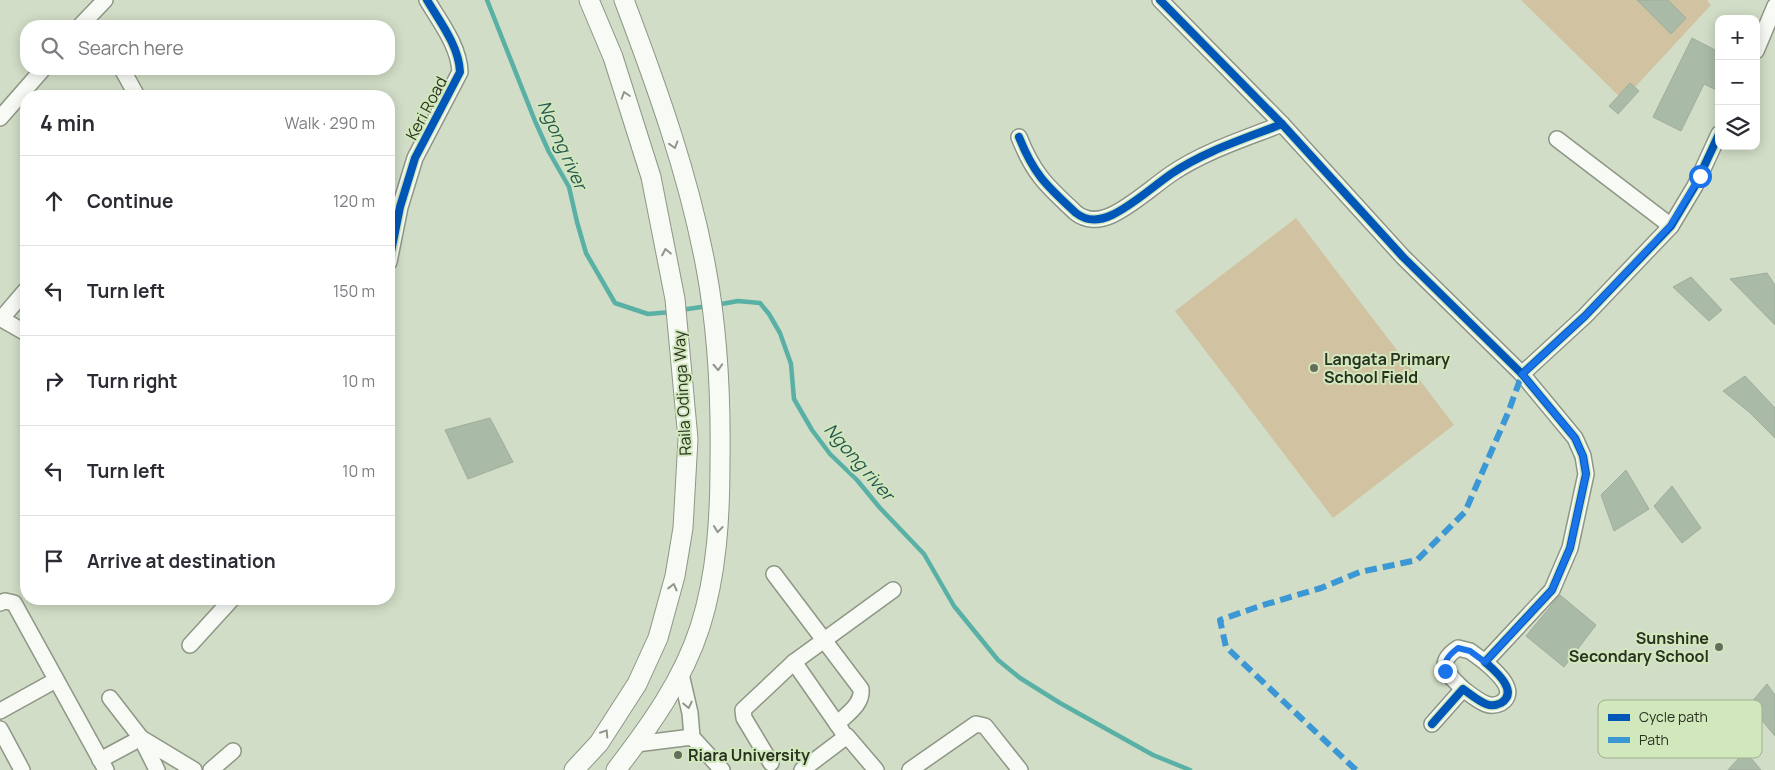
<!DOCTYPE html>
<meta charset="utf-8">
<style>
body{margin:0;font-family:Manrope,sans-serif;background:#f2f2f3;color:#2b2b33}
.controls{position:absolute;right:15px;top:15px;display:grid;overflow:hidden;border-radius:10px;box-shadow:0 2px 12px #0003}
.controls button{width:45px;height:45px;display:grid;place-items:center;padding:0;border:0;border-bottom:1px solid #e1e1e2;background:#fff;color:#2b2b33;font:25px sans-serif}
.stop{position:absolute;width:15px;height:15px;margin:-11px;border:4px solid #1a73e8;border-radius:50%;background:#fff}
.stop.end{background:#1a73e8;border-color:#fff;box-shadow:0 1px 5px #0008}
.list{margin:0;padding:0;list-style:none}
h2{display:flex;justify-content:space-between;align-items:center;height:65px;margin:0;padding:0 20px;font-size:21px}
h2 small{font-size:16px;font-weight:400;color:#7c7c81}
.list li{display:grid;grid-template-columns:32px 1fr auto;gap:15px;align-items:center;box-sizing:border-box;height:90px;padding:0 20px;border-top:1px solid #e1e1e2}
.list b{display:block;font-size:19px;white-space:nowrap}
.list em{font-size:16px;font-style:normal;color:#7c7c81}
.icon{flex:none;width:28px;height:28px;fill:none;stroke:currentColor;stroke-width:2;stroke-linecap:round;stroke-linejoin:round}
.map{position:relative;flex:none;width:1775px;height:770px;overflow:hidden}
.search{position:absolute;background:#fff;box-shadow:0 2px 12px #0003;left:20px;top:20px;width:375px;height:55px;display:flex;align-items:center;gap:12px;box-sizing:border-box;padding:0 18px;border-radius:20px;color:#7c7c81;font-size:19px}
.panel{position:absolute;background:#fff;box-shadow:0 2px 12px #0003;left:20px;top:90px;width:375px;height:515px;border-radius:20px}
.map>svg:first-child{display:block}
</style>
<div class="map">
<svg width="1775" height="770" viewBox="0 0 1775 770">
<rect width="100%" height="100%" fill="#d1ddc6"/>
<g fill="#d1c2a1">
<polygon points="1521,0 1707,0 1711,5 1623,100"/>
<polygon points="1296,218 1454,425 1333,518 1175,311"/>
</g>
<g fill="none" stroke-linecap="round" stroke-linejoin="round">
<g stroke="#59b0a5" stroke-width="4.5">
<polyline points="487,0 535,121 549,152 569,187 577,222 586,253 615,303 648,314 671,312"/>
<polyline points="716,305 738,301 760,303 769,314 780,333 791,364 794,399 812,430 830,454 857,480 880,508 924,554 954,606 998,660 1020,678 1060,703 1153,755 1190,770"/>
<polyline points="681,310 708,306"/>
</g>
</g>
<g fill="#a9bba7" stroke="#a0ad9c">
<polygon points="1637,0 1668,0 1686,18 1671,34"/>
<polygon points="1692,38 1719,52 1719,91 1704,84 1681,131 1653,117"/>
<polygon points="1630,83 1639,91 1618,114 1609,106"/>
<polygon points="1767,273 1775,285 1775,325 1730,279"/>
<polygon points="1691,277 1722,310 1709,321 1673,287"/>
<polygon points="1745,376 1775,408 1775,438 1749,412 1723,391"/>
<polygon points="490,418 513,462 468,479 445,430"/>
<polygon points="1626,470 1649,509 1614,531 1601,495"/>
<polygon points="1672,486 1701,528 1682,543 1654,506"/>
<polygon points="1560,595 1596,625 1564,667 1526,636"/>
<polygon points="1767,684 1775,695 1775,736 1749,705"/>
<polygon points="1745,751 1761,770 1728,770"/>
</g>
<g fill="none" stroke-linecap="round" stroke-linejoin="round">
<defs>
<g id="minor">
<polyline points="1160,0 1282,124 1403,257 1522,374 1585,316 1671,226 1695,186 1719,134"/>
<polyline points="80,26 105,0"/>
<polyline points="1756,51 1775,6"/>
<polyline points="122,69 137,96"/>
<polyline points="0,118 43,69"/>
<path d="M 1019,137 C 1034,175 1047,186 1076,213 C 1086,221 1099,221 1112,215 C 1133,205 1151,188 1171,174 C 1205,151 1244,139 1282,124"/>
<polyline points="1557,139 1671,226"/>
<path d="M 389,262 L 400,207 L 415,158 L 460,72 C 459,46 440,22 427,0"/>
<polyline points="0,318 26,333"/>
<polyline points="1,319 26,290"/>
<path d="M 774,574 L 861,689 C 863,704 847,714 837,724"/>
<polyline points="0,603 5,601 14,603 106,770"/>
<polyline points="190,645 232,599"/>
<polyline points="794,662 842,731"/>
<polyline points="681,674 690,713 692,737 722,770"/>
<path d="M 1463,689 C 1448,674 1434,664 1458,648 L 1470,651 L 1485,662"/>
<polyline points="110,698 141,738 157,770"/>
<polyline points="0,711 56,680"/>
<path d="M 1432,724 L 1463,689 C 1470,694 1478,701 1486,704 C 1491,706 1497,705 1501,703 C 1520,691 1494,670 1485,662 L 1552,590 L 1570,548 L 1586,474 L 1583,456 L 1575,438 L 1522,374"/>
<polyline points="0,729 22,770"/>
<polyline points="636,744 692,737"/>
<polyline points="100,760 141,738 194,770"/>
<polyline points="771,763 744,718 743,710 794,662 893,590"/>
<polyline points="211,770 233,751"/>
<polyline points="802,770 847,736 876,770"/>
<polyline points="910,770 976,724 985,726 1020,770"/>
</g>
<g id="major">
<polyline points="574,770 599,743 637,684 658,638 675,576 683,528 688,439 675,299 651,177 613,57 589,0"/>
<path d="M 616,770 C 650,726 683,680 700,627 C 717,574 720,517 720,462 C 721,397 718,332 706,268 C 689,176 657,87 624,0"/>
</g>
</defs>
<use href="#minor" stroke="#8e9785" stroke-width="18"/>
<use href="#major" stroke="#8e9785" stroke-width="21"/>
<use href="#minor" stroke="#f8faf6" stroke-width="15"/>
<use href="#major" stroke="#f8faf6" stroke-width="19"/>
<polyline stroke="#3c97d5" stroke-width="6" stroke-dasharray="12 6" stroke-linecap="butt" points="1356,770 1226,647 1220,620 1260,606 1321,588 1360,572 1417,560 1465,512 1508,413 1522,374"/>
<defs>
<g id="cycleway">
<polyline points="1160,0 1282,124 1403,257 1522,374 1585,316 1671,226 1695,186 1719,134"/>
<path d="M 1019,137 C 1034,175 1047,186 1076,213 C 1086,221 1099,221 1112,215 C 1133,205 1151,188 1171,174 C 1205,151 1244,139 1282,124"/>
<path d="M 389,262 L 400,207 L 415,158 L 460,72 C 459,46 440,22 427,0"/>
<path d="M 1432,724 L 1463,689 C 1470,694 1478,701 1486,704 C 1491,706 1497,705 1501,703 C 1520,691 1494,670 1485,662 L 1552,590 L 1570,548 L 1586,474 L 1583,456 L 1575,438 L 1522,374"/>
</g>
</defs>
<use href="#cycleway" stroke="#d1e7bc" stroke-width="11"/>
<use href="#cycleway" stroke="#0057b8" stroke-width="8"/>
</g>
<defs><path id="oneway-chevron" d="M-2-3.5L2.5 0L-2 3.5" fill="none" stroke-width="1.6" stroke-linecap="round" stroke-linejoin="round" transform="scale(1.25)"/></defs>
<g stroke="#90968c">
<use href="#oneway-chevron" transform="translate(625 95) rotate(-108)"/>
<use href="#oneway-chevron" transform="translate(674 145) rotate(73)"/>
<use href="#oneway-chevron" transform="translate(666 252) rotate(-101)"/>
<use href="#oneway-chevron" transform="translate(718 367) rotate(87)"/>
<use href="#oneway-chevron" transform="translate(718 529) rotate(96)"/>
<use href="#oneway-chevron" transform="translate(673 587) rotate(-76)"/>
<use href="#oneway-chevron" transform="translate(688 705) rotate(78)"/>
<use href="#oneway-chevron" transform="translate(605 733) rotate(-57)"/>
</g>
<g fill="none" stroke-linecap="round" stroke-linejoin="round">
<path stroke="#1a73e8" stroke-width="6" d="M 1445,671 C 1444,660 1449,655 1458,648 L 1470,651 L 1485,662 L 1552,590 L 1570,548 L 1586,474 L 1583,456 L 1575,438 L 1522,374 L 1585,316 L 1670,226 L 1700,176"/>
</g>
<g fill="#646e5b" stroke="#d1e7bc" stroke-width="2">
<circle cx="1314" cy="368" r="5"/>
<circle cx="1719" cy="647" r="5"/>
<circle cx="678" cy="755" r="5"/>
</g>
<g text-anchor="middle" stroke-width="4" stroke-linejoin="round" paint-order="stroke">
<g font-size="16" fill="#293221" stroke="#d1e7bc">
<text transform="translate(426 108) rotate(-62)" y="6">Keri Road</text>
<text transform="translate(682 393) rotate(-93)" y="6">Raila Odinga Way</text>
</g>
<g font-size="16" font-weight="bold" fill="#293221" stroke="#d1e7bc" text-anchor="start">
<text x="1324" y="365">Langata Primary<tspan x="1324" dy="18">School Field</tspan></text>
<text x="1709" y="644" text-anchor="end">Sunshine<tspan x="1709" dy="18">Secondary School</tspan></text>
<text x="688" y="761">Riara University</text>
</g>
<g font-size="18" font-style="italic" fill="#275754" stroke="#d1e7bc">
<text transform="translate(562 145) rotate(66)" y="6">Ngong river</text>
<text transform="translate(859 462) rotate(49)" y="6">Ngong river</text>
</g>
</g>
<rect x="1598" y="700" width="164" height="58" rx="8" fill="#d1e7bc" stroke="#9fb18e" stroke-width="1"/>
<rect x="1608" y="714" width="22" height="7" fill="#0057b8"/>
<rect x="1608" y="737" width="22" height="6" fill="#3c97d5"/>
<g font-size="14" fill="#293221">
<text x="1639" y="722">Cycle path</text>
<text x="1639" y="745">Path</text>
</g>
</svg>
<div class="controls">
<button>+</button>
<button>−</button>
<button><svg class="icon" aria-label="layers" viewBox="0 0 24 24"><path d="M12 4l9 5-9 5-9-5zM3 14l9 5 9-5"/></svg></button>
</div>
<div class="stop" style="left:1700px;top:176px"></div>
<div class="stop end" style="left:1445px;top:671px"></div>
<div class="search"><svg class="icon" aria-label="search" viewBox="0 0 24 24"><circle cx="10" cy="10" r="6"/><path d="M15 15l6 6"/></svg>Search here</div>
<section class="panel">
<h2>4 min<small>Walk · 290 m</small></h2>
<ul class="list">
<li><svg class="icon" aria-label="ahead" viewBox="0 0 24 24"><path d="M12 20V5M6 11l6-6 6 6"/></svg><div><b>Continue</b></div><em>120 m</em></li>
<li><svg class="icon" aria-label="left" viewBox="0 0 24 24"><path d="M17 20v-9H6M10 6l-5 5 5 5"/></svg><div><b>Turn left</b></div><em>150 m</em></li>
<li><svg class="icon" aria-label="right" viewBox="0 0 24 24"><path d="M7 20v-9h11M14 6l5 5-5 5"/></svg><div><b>Turn right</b></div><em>10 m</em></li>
<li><svg class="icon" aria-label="left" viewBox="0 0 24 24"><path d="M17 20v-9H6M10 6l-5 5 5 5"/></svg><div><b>Turn left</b></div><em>10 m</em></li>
<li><svg class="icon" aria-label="arrive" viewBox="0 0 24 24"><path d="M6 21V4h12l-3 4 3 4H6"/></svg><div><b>Arrive at destination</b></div></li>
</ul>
</section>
</div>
